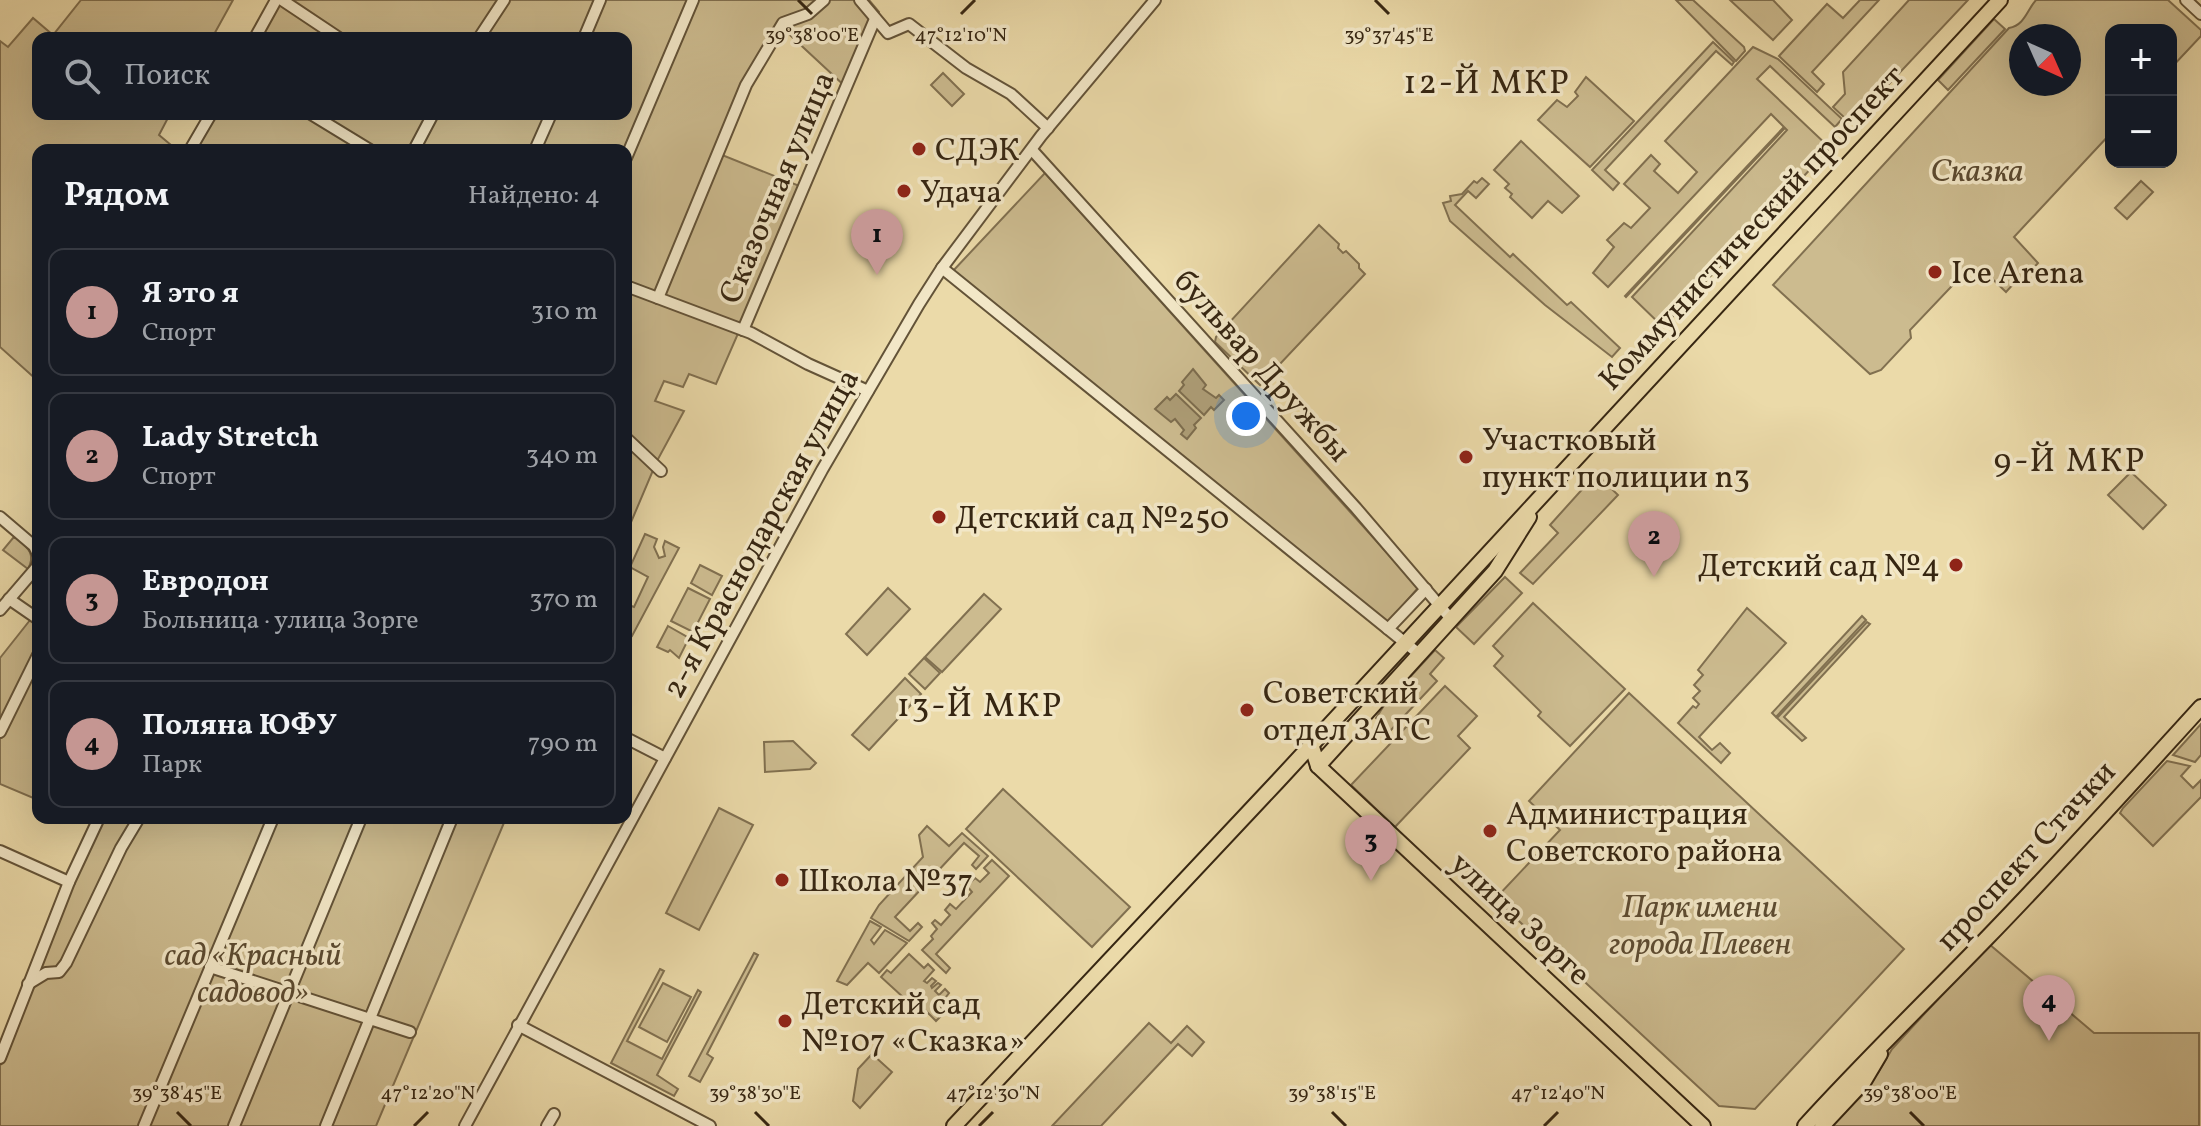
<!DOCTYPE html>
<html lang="ru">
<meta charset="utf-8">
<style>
body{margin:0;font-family:Vollkorn,serif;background:#20242c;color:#f1f3f6}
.controls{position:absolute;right:24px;top:24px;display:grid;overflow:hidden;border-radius:16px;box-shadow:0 8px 32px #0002}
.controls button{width:72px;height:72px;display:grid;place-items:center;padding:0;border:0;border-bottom:2px solid #363941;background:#171b24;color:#f1f3f6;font:40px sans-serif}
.compass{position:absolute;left:2009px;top:24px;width:72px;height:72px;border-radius:50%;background:#171b24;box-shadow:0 8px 32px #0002;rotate:135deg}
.you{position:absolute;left:1246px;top:416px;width:28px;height:28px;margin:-20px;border:6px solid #fff;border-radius:50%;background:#1a73e8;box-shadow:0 0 0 12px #1a73e833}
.badge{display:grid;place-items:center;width:52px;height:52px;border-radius:50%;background:#c59692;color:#111;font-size:26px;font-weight:700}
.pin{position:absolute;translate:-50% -66px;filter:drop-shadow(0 2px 4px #0008)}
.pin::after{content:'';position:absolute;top:42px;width:28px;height:24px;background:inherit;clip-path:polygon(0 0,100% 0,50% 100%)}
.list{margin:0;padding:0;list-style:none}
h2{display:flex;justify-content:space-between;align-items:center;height:104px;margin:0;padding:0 32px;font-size:34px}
h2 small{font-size:26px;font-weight:400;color:#9ea1a6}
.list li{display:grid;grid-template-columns:52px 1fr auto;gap:24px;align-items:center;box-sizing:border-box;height:128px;margin:0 16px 16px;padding:0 16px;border:2px solid #363941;border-radius:16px}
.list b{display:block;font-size:30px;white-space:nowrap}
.list p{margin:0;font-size:26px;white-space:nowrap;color:#9ea1a6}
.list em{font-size:26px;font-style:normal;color:#9ea1a6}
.icon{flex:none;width:44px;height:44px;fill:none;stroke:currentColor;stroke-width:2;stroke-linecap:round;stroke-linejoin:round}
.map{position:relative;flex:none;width:2201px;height:1126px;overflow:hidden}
.search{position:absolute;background:#171b24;box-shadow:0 8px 32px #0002;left:32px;top:32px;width:600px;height:88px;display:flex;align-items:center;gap:20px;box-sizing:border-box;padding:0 28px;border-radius:16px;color:#9ea1a6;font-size:30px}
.panel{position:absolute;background:#171b24;box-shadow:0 8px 32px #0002;left:32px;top:144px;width:600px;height:680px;border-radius:16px}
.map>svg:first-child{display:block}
</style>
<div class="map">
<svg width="2201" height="1126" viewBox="0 0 2201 1126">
<rect width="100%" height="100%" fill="#ebdaa9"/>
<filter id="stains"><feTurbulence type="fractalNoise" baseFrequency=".0025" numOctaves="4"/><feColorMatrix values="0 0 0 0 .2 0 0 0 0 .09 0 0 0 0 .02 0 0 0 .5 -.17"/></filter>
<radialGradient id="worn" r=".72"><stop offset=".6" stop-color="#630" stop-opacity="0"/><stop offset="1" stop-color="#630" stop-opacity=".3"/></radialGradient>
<g fill="#ccbb8f" stroke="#817050" stroke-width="2" fill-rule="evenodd">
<polygon points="81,0 233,0 212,38 38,38 38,114 170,114 159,135 177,150 38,150 38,381 0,347 0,41 8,47 33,18 53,35"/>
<polygon points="279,0 869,0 879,12 848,89 778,24 717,153 802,187 716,384 689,374 683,387 664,381 655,401 684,411 657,461 626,433 626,150 194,150 215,114 626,114 626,38 258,38"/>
<polygon points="1676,0 1693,0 1744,47 1745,51 1736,61"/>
<polygon points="1730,0 1773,0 1792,20 1773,40"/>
<polygon points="1860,0 1879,0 1812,72 1824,84 1817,92 1779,56 1827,4 1843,18"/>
<polygon points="1909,0 1968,0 1874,100 1868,96 1846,119 1833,107 1845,94 1843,72"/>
<path d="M 2036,0 L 2168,0 L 2201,30 L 2201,36 L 2171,68 L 2171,30 L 2111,30 L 2111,133 L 2014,237 L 2038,263 L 2020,283 L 2016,281 L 2006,292 L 1981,268 L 1968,269 L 1910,330 L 1911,338 L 1881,370 L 1870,374 L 1773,285 L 2009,28 C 2025,25 2027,10 2036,0 ZM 2021,36 L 2069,36 L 2069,84 L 2021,84 Z"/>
<polygon points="1994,19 2005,29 1948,90 1938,80"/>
<polygon points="1713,42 1734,62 1732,65 1716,51 1605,170 1619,183 1613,190 1592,170"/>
<polygon points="1753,47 1778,59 1842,119 1835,127 1770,66 1757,79 1830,148 1663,327 1632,297 1787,130 1771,114 1608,287 1593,273 1614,247 1607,240 1624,223 1631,228 1650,208 1624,184 1651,155 1660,164 1654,171 1678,193 1697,172 1665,141"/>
<polygon points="943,73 964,94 952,106 931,85"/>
<polygon points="1586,77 1634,121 1590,167 1538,120 1557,100 1567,107 1578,96 1575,92"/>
<polygon points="1783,128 1784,129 1626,297 1625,296"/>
<polygon points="1521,141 1579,196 1562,213 1548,201 1532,218 1510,197 1512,194 1505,188 1509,184 1494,170"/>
<polygon points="1045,173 1415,584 1418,588 1388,622 952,272"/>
<polygon points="1482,178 1489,184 1476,198 1468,191 1455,205 1510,257 1513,254 1567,305 1571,302 1620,348 1612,357 1545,305 1450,221 1443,203 1451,201 1450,196 1462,194 1474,181 1477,183"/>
<polygon points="2141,181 2153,192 2127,219 2115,208"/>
<polygon points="1319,225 1339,244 1338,248 1343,253 1346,251 1359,264 1359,268 1365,274 1260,385 1215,342 1216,337"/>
<polygon points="626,441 654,468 626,534"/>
<polygon points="2131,472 2166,505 2143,529 2108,495"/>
<polygon points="1596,474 1618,495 1533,584 1520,573 1558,533 1550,525"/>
<polygon points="645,534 657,539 654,547 659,558 665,556 663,547 665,541 679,548 632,636 626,633 626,604 634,607 648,577 630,567"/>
<path d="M 13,538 L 17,538 C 28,548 36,554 28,569 L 3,550 Z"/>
<polygon points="700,565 722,576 712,595 691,583"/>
<polygon points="1505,577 1522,593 1474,644 1456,627"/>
<polygon points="688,588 710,599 693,632 671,621"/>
<polygon points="888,588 910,609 867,655 846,634"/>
<polygon points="984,594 1001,609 942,672 925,657"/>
<polygon points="1533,603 1625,689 1570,746 1538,716 1541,712 1494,666 1503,656 1493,646"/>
<polygon points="1747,608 1786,643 1699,737 1712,750 1720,743 1730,753 1721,763 1678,723 1693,706 1696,708 1699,704 1693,698 1700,691 1694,685 1703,675 1698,670"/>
<polygon points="38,610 38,800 0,784 0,658"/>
<polygon points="1862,616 1866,620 1776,717 1772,713"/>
<polygon points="1867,622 1870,624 1784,717 1806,738 1802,741 1777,718"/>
<polygon points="668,626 689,638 679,658 670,650 668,652 657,647"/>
<polygon points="1435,650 1444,658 1430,674 1437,681 1390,731 1376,718 1385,704"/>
<polygon points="924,658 940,673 925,689 909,674"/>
<polygon points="905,678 921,694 869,750 852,735"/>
<polygon points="1445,686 1477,716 1458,736 1470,748 1395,827 1351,785"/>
<polygon points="1629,693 1904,949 1755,1109 1719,1106 1495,899 1560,830 1529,801"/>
<polygon points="2201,724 2201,755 2195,762 2173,755"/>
<polygon points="793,741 816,763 810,769 765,772 764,742"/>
<polygon points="2167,761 2190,766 2181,776 2193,788 2201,780 2201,797 2153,846 2120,813 2123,808"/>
<polygon points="1003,789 1130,907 1092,947 966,829"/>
<polygon points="719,808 753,825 699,930 666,913"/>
<polygon points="82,818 506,818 376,1126 0,1126 0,1066 97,824"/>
<polygon points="927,826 949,846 962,833 988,856 976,869 972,865 979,856 964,843 895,917 910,931 918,923 922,927 909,941 871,918 879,905 923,857 919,835"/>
<polygon points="992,860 1009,876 936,954 950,968 946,973 922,950 933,939 931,936 937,929 932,923 935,920 941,925 950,915 945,910 950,904 956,909 972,892 967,886 975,878 980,882 989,873 984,868"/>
<polygon points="870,921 881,927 871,940 874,944 885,930 907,943 879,973 868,963 847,985 837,981"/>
<polygon points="1989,944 2094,1033 2199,1033 2199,1126 1831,1126 1878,1073 1892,1049"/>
<polygon points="754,953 758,955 707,1054 713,1058 700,1082 689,1076"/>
<polygon points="909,954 924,968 928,964 934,970 924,981 927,983 932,978 936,981 931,986 932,988 938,983 941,985 935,991 939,995 945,989 949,993 939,1006 946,1011 936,1021 919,1004 915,1008 881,977 887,970 891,973"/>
<polygon points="660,969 664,971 627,1041 662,1059 698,990 701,992 657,1075 678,1089 674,1096 611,1063"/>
<polygon points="663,983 691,997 667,1042 639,1027"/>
<polygon points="1149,1023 1171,1043 1187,1026 1204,1042 1192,1056 1178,1044 1101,1126 1052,1126"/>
<polygon points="872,1054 892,1072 860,1108 853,1101 858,1069"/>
</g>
<g fill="#ad9d76" stroke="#7d6d4e" stroke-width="2">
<polygon points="1193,369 1206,385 1203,389 1216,398 1219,395 1224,400 1214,410 1211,407 1204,415 1179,391 1184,385 1182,382"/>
<polygon points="1176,394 1201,418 1194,425 1196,428 1187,439 1181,434 1184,430 1175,419 1171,422 1155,409 1167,397 1170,400"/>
</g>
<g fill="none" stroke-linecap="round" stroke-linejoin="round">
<defs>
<g id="minor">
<polyline points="282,0 339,38"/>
<polyline points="860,0 888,33 909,24 966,68 1011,94 1048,128"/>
<polyline points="2186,0 2201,14"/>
<polyline points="255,38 276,0"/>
<polyline points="479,38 504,0"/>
<polyline points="584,38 600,0"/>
<polyline points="311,114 370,150"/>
<polyline points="190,150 211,114"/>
<polyline points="414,150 433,114"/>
<polyline points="535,150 551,114"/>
<polyline points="1032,150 1356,508 1451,619"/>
<polyline points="626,158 693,0"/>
<polyline points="942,268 1419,654"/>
<polyline points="626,286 751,333 808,364 868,391"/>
<polyline points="658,298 746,85 783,23 808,14 824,0"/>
<polyline points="743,330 875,19"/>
<polyline points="626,438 661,471"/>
<polyline points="0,517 34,546 38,554"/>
<polyline points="9,599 38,619"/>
<polyline points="0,610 36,568 38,563"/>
<polyline points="1388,629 1426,589"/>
<polyline points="0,732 38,655"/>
<polyline points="626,738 665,758"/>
<polyline points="0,851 69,882"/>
<polyline points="210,967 410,1032"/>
<polyline points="28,984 46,973 59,972 66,963 121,848 139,818"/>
<polyline points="518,1025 710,1126"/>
<polyline points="0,1058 69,882 99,818"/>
<polyline points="144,1126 273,818"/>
<polyline points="234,1126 361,818"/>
<polyline points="326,1126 452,818"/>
<polyline points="465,1126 822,470 919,304 942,268 1041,136 1155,0"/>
<polyline points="547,1126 554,1114"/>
</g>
<g id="major">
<polyline points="1311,744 1318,766 1703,1126"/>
<polyline points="1318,766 1495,571 1529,517"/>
<polyline points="954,1126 1277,782 2000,0"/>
<path d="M 1805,1126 C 1863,1062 1926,1001 1986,939 C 2060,863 2130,785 2201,707"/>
<polyline points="1822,1126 1864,1081 1880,1054"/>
</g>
</defs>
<use href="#minor" stroke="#635338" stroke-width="14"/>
<use href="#major" stroke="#362612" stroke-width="18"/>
<use href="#minor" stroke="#f2e7c7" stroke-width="10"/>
<use href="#major" stroke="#ebdaa9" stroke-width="14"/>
</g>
<path fill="none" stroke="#362612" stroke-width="3" d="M 798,0 L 812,14M 1375,0 L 1389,14M 961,14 L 975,0M 177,1112 L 191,1126M 755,1112 L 769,1126M 1332,1112 L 1346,1126M 1910,1112 L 1924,1126M 414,1126 L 428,1112M 979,1126 L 993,1112M 1544,1126 L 1558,1112"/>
<g fill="#8f2418" stroke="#f2e7c7" stroke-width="3">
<circle cx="919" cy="149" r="8"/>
<circle cx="904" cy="191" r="8"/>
<circle cx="1935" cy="272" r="8"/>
<circle cx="1466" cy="457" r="8"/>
<circle cx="939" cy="517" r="8"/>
<circle cx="1956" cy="565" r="8"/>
<circle cx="1247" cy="710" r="8"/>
<circle cx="1490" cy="831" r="8"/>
<circle cx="782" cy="880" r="8"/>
<circle cx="785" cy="1021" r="8"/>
</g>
<g text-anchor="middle" stroke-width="7" stroke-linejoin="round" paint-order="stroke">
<g font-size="32" fill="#362612" stroke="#f2e7c7" text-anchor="start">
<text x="935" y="160">СДЭК</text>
<text x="920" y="202">Удача</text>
<text x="1951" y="283">Ice Arena</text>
<text x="1482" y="450">Участковый<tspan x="1482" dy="37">пункт полиции n3</tspan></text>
<text x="955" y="528">Детский сад №250</text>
<text x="1940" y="576" text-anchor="end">Детский сад №4</text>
<text x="1263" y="703">Советский<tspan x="1263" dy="37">отдел ЗАГС</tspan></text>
<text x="1506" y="824">Администрация<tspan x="1506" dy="37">Советского района</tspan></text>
<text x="798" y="891">Школа №37</text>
<text x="801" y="1014">Детский сад<tspan x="801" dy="37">№107 «Сказка»</tspan></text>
</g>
<g font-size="32" font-style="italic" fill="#5c4b31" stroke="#f2e7c7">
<text x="1977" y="181">Сказка</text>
<text x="1700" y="917">Парк имени<tspan x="1700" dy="37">города Плевен</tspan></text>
<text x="253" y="965">сад «Красный<tspan x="253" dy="37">садовод»</tspan></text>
</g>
<g font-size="32" fill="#362612" stroke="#f2e7c7">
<text transform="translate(776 187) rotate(-67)" y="11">Сказочная улица</text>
<text transform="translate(1751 227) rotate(-47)" y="11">Коммунистический проспект</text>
<text transform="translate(1263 365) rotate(48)" y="11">бульвар Дружбы</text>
<text transform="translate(760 533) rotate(-61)" y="11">2-я Краснодарская улица</text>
<text transform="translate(2025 855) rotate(-47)" y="11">проспект Стачки</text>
<text transform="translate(1521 918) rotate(43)" y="11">улица Зорге</text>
</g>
<g font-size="34" letter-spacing="2" fill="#362612" stroke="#f2e7c7">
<text x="1487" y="93">12-Й МКР</text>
<text x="2070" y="471">9-Й МКР</text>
<text x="980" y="716">13-Й МКР</text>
</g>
</g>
<g font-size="20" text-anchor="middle" fill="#362612" stroke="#f2e7c7" stroke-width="7" stroke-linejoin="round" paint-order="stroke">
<text x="812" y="41">39°38'00"E</text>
<text x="961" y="41">47°12'10"N</text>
<text x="1389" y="41">39°37'45"E</text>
<text x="428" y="1099">47°12'20"N</text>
<text x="993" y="1099">47°12'30"N</text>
<text x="1558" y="1099">47°12'40"N</text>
<text x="1910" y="1099">39°38'00"E</text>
<text x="177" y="1099">39°38'45"E</text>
<text x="755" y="1099">39°38'30"E</text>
<text x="1332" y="1099">39°38'15"E</text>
</g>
<rect width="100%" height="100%" filter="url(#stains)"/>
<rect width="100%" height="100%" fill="url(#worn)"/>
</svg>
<div class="controls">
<button>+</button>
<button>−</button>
</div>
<svg class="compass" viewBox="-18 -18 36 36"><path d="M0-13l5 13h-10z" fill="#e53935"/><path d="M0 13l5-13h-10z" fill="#9ea1a6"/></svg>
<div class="you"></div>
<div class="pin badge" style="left:877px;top:275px">1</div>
<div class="pin badge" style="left:1654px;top:577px">2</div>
<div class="pin badge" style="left:1371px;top:881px">3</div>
<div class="pin badge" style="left:2049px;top:1041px">4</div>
<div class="search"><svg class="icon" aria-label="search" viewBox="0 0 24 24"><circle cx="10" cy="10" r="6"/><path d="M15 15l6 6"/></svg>Поиск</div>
<section class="panel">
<h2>Рядом<small>Найдено: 4</small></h2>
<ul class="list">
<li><span class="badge">1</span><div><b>Я это я</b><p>Спорт</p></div><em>310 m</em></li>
<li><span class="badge">2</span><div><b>Lady Stretch</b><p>Спорт</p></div><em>340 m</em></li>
<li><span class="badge">3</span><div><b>Евродон</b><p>Больница · улица Зорге</p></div><em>370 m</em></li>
<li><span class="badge">4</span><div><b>Поляна ЮФУ</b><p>Парк</p></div><em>790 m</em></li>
</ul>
</section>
</div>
